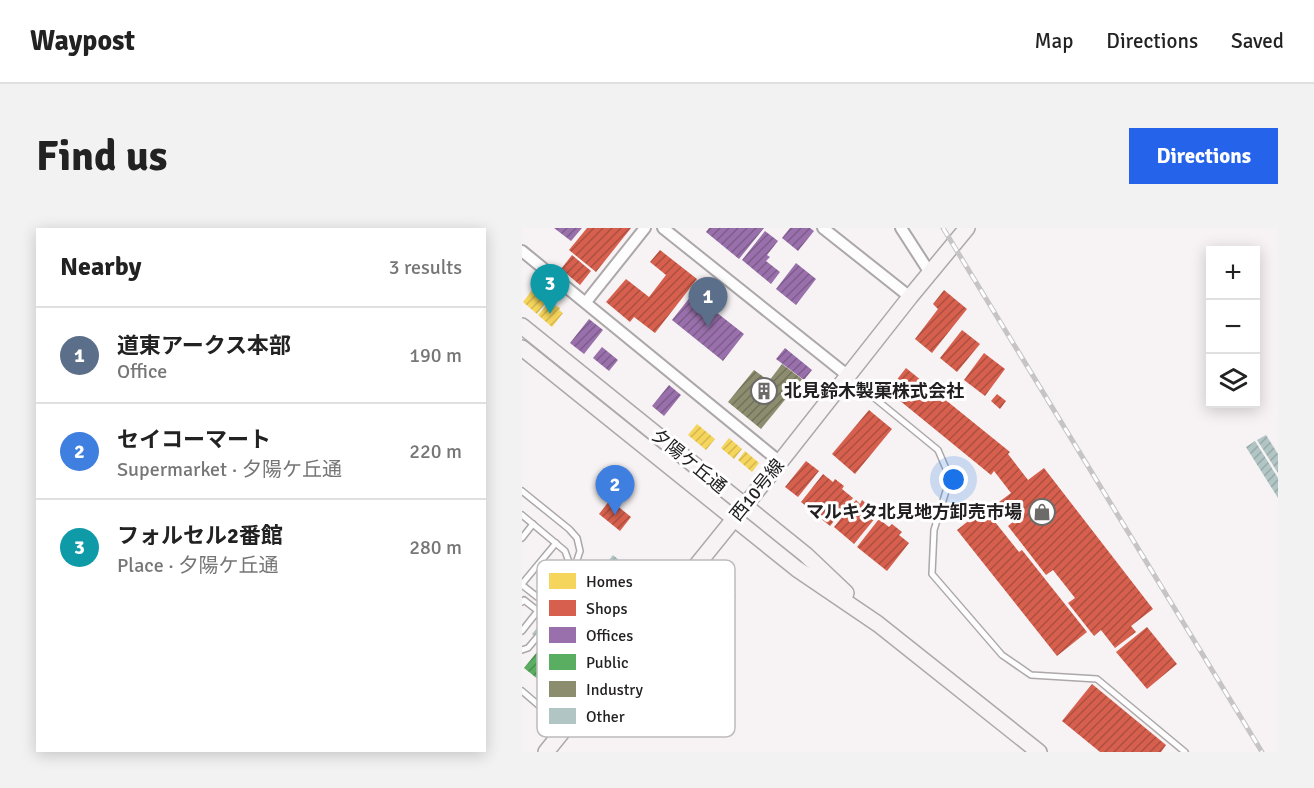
<!DOCTYPE html>
<meta charset="utf-8">
<style>
body{margin:0;font-family:Signika,"Noto Sans JP",sans-serif;background:#f2f2f2;color:#222}
.controls{position:absolute;right:18px;top:18px;display:grid;overflow:hidden;border-radius:0px;box-shadow:0 3px 15px #0003}
.controls button{width:54px;height:54px;display:grid;place-items:center;padding:0;border:0;border-bottom:2px solid #e0e0e0;background:#fff;color:#222;font:30px sans-serif}
.you{position:absolute;left:432px;top:252px;width:21px;height:21px;margin:-15px;border:4px solid #fff;border-radius:50%;background:#1a73e8;box-shadow:0 0 0 9px #1a73e833}
.badge{display:grid;place-items:center;width:39px;height:39px;border-radius:50%;background:#2563eb;color:#fff;font-size:20px;font-weight:700}
.pin{position:absolute;translate:-50% -50px;filter:drop-shadow(0 2px 3px #0008)}
.pin::after{content:'';position:absolute;top:32px;width:21px;height:18px;background:inherit;clip-path:polygon(0 0,100% 0,50% 100%)}
.list{margin:0;padding:0;list-style:none}
h2{display:flex;justify-content:space-between;align-items:center;height:78px;margin:0;padding:0 24px;font-size:26px}
h2 small{font-size:20px;font-weight:400;color:#767676}
.list li{display:grid;grid-template-columns:39px 1fr auto;gap:18px;align-items:center;box-sizing:border-box;height:96px;padding:0 24px;border-top:2px solid #e0e0e0}
.list b{display:block;font-size:22px;white-space:nowrap}
.list p{margin:0;font-size:20px;white-space:nowrap;color:#767676}
.list em{font-size:20px;font-style:normal;color:#767676}
.icon{flex:none;width:33px;height:33px;fill:none;stroke:currentColor;stroke-width:2;stroke-linecap:round;stroke-linejoin:round}
.map{position:relative;flex:none;width:756px;height:524px;overflow:hidden;border-radius:0px}
header{display:flex;align-items:center;gap:36px;box-sizing:border-box;height:84px;padding:0 30px;background:#fff;border-bottom:2px solid #e0e0e0}
header strong{font-size:28px}
nav{display:flex;gap:33px;margin-inline-start:auto;font-size:21px}
.intro{display:flex;align-items:center;justify-content:space-between;box-sizing:border-box;height:144px;padding:0 36px}
h1{margin:0;font-size:42px}
.button{padding:15px 27px;border-radius:0px;background:#2563eb;color:#fff;font-size:21px;font-weight:700}
main{display:flex;gap:36px;padding:0 36px}
aside{flex:1;background:#fff;border-radius:0px;box-shadow:0 3px 15px #0003}
.map>svg:first-child{display:block}
</style>
<header>
<strong>Waypost</strong>
<nav><a>Map</a><a>Directions</a><a>Saved</a></nav>
</header>
<div class="intro"><h1>Find us</h1><a class="button">Directions</a></div>
<main>
<aside>
<h2>Nearby<small>3 results</small></h2>
<ul class="list">
<li><span class="badge" style="background:#5c6f8a">1</span><div><b>道東アークス本部</b><p>Office</p></div><em>190 m</em></li>
<li><span class="badge" style="background:#3f7fe0">2</span><div><b>セイコーマート</b><p>Supermarket · 夕陽ケ丘通</p></div><em>220 m</em></li>
<li><span class="badge" style="background:#0f9aa8">3</span><div><b>フォルセル2番館</b><p>Place · 夕陽ケ丘通</p></div><em>280 m</em></li>
</ul>
</aside>
<div class="map">
<svg width="756" height="524" viewBox="0 0 756 524">
<defs>
<pattern id="homes-hatch" width="6" height="6" patternUnits="userSpaceOnUse" patternTransform="scale(1.5)"><rect width="6" height="6" fill="#f6d55c"/><path d="M-1 1l2-2M0 6l6-6M5 7l2-2" fill="none" stroke="#d3b750"/></pattern>
<pattern id="shops-hatch" width="6" height="6" patternUnits="userSpaceOnUse" patternTransform="scale(1.5)"><rect width="6" height="6" fill="#d6604d"/><path d="M-1 1l2-2M0 6l6-6M5 7l2-2" fill="none" stroke="#ad4f40"/></pattern>
<pattern id="offices-hatch" width="6" height="6" patternUnits="userSpaceOnUse" patternTransform="scale(1.5)"><rect width="6" height="6" fill="#9970ab"/><path d="M-1 1l2-2M0 6l6-6M5 7l2-2" fill="none" stroke="#7c5c8b"/></pattern>
<pattern id="public-hatch" width="6" height="6" patternUnits="userSpaceOnUse" patternTransform="scale(1.5)"><rect width="6" height="6" fill="#5aae61"/><path d="M-1 1l2-2M0 6l6-6M5 7l2-2" fill="none" stroke="#4a8d50"/></pattern>
<pattern id="industry-hatch" width="6" height="6" patternUnits="userSpaceOnUse" patternTransform="scale(1.5)"><rect width="6" height="6" fill="#8c8c6e"/><path d="M-1 1l2-2M0 6l6-6M5 7l2-2" fill="none" stroke="#72725a"/></pattern>
<pattern id="building-hatch" width="6" height="6" patternUnits="userSpaceOnUse" patternTransform="scale(1.5)"><rect width="6" height="6" fill="#b0c5c4"/><path d="M-1 1l2-2M0 6l6-6M5 7l2-2" fill="none" stroke="#97a9a8"/></pattern>
</defs>
<rect width="100%" height="100%" fill="#f7f2f3"/>
<g fill="url(#homes-hatch)">
<polygon points="11,61 23,67 21,69 25,73 15,86 1,74"/>
<polygon points="27,74 38,80 37,82 41,85 30,99 16,87"/>
<polygon points="175,196 193,211 184,222 166,207"/>
<polygon points="207,210 220,221 212,231 199,220"/>
<polygon points="223,223 237,235 230,244 216,232"/>
</g>
<g fill="url(#shops-hatch)">
<polygon points="65,0 109,0 74,44 47,22"/>
<polygon points="138,22 175,51 133,105 112,89 108,94 84,74 104,51 127,69 144,47 128,34"/>
<polygon points="50,27 69,43 58,57 39,41"/>
<polygon points="422,62 445,81 410,125 393,111 416,81 411,76"/>
<polygon points="440,102 458,116 435,144 418,130"/>
<polygon points="462,125 483,141 463,168 442,152"/>
<polygon points="384,140 488,224 486,226 506,252 522,240 631,381 609,398 614,404 593,420 579,402 572,408 546,375 553,370 531,342 524,347 486,298 492,293 477,274 489,265 472,243 469,247 366,163"/>
<polygon points="475,166 484,173 478,181 469,173"/>
<polygon points="347,182 370,201 333,246 310,226"/>
<polygon points="284,233 297,243 276,269 263,259"/>
<polygon points="301,246 311,254 313,251 322,258 320,261 331,270 308,298 279,274"/>
<polygon points="88,272 109,289 98,303 77,286"/>
<polygon points="334,272 338,276 340,272 350,280 347,283 354,289 332,316 312,299"/>
<polygon points="473,272 483,286 473,294 497,324 500,322 565,404 535,428 435,302"/>
<polygon points="357,291 367,299 370,296 380,304 377,307 387,315 365,343 335,319"/>
<polygon points="625,399 655,436 625,461 594,424"/>
<polygon points="570,456 644,517 639,524 578,524 540,493"/>
</g>
<g fill="url(#offices-hatch)">
<polygon points="32,0 60,0 49,13"/>
<polygon points="187,0 242,0 217,31 184,4"/>
<polygon points="268,0 288,0 292,3 276,23 260,10"/>
<polygon points="243,3 256,13 245,27 248,29 244,33 258,44 249,56 220,32"/>
<polygon points="274,35 294,51 274,77 254,61"/>
<polygon points="169,68 183,80 185,77 222,106 201,133 150,92"/>
<polygon points="67,91 81,102 62,126 48,115"/>
<polygon points="80,119 96,132 87,143 71,130"/>
<polygon points="263,120 290,142 282,152 254,131"/>
<polygon points="147,157 159,167 142,188 130,178"/>
</g>
<polygon fill="url(#public-hatch)" points="57,372 77,389 56,416 63,421 54,432 46,426 22,456 2,440"/>
<polygon fill="url(#industry-hatch)" points="260,136 280,151 239,201 206,174 232,142 247,153"/>
<g fill="url(#building-hatch)">
<polygon points="744,207 756,226 756,245 735,212"/>
<polygon points="733,213 756,250 756,270 724,219"/>
<polygon points="91,327 119,350 107,365 79,342"/>
<polygon points="195,352 214,367 203,380 200,377 197,380 182,368"/>
<polygon points="29,383 40,393 21,416 10,406"/>
</g>
<g fill="none" stroke-linecap="round" stroke-linejoin="round">
<defs>
<g id="lane">
<polyline points="328,150 416,222 428,250 412,302 410,346 480,427 509,447 575,451 663,524"/>
<polyline points="0,263 47,301 55,310 58,323 55,332 45,346 39,381 6,420 0,422"/>
<polyline points="0,287 43,323 47,334 45,346 0,403"/>
<polyline points="0,310 11,296"/>
<polyline points="45,346 58,352 95,382 97,389 40,462 59,477"/>
<polyline points="0,356 34,315"/>
<polyline points="0,357 23,375"/>
<polyline points="0,374 2,372 16,383"/>
<polyline points="87,402 107,418"/>
<polyline points="0,463 42,499"/>
</g>
<g id="street">
<polyline points="141,0 325,147"/>
<polyline points="301,0 388,69"/>
<polyline points="379,0 408,45"/>
<polyline points="0,23 258,234"/>
<polyline points="64,74 123,0"/>
</g>
<g id="secondary">
<polyline points="0,98 284,327 324,365"/>
<polyline points="0,120 275,341 356,396 517,524"/>
<polyline points="24,524 258,234 388,69 445,0"/>
</g>
</defs>
<use href="#lane" stroke="#aca8a9" stroke-width="8"/>
<use href="#street" stroke="#aca8a9" stroke-width="14"/>
<use href="#secondary" stroke="#aca8a9" stroke-width="18"/>
<use href="#lane" stroke="#fefdfd" stroke-width="5"/>
<use href="#street" stroke="#fefdfd" stroke-width="10"/>
<use href="#secondary" stroke="#f7f3f4" stroke-width="15"/>
<defs>
<polyline id="rail" points="421,0 740,524"/>
</defs>
<use href="#rail" stroke="#c6c4c4" stroke-width="5"/>
<use href="#rail" stroke="#fff" stroke-width="3" stroke-dasharray="9" stroke-linecap="butt"/>
</g>
<defs>
<symbol id="building-ring" viewBox="-11 -11 22 22"><circle r="9.5" fill="#fff" stroke="#6d6a6a" stroke-width="1.5"/><path d="M-4-6H4V6H1V3H-1V6H-4ZM-2.5-4.3h1.7v1.8h-1.7ZM.8-4.3h1.7v1.8H.8ZM-2.5-1h1.7V.8h-1.7ZM.8-1h1.7V.8H.8Z" fill="#6d6a6a"/></symbol>
<symbol id="shop-ring" viewBox="-11 -11 22 22"><circle r="9.5" fill="#fff" stroke="#6d6a6a" stroke-width="1.5"/><path d="M-5-2.5h2.3a2.7 3.5 0 0 1 5.4 0H5L5.5 6h-11ZM-1.5-2.5h3a1.5 2.3 0 0 0-3 0Z" fill="#6d6a6a"/></symbol>
</defs>
<g fill-rule="evenodd">
<use href="#building-ring" x="227" y="148" width="30" height="30"/>
<use href="#shop-ring" x="505" y="269" width="30" height="30"/>
</g>
<g text-anchor="middle" stroke-width="6" stroke-linejoin="round" paint-order="stroke">
<g font-size="18" font-weight="bold" fill="#222020" stroke="#fff" text-anchor="start">
<text x="262" y="169">北見鈴木製菓株式会社</text>
<text x="500" y="290" text-anchor="end">マルキタ北見地方卸売市場</text>
</g>
<g font-size="18" fill="#222020" stroke="#fff">
<text transform="translate(167 233) rotate(39)" y="6">夕陽ケ丘通</text>
<text transform="translate(235 262) rotate(-51)" y="6">西10号線</text>
</g>
</g>
<rect x="15" y="332" width="198" height="177" rx="9" fill="#fff" stroke="#bdbcbc" stroke-width="1.5"/>
<rect x="27" y="345" width="27" height="16" fill="#f6d55c"/>
<rect x="27" y="372" width="27" height="16" fill="#d6604d"/>
<rect x="27" y="399" width="27" height="16" fill="#9970ab"/>
<rect x="27" y="426" width="27" height="16" fill="#5aae61"/>
<rect x="27" y="453" width="27" height="16" fill="#8c8c6e"/>
<rect x="27" y="480" width="27" height="16" fill="#b0c5c4"/>
<g font-size="16" fill="#222020">
<text x="64" y="359">Homes</text>
<text x="64" y="386">Shops</text>
<text x="64" y="413">Offices</text>
<text x="64" y="440">Public</text>
<text x="64" y="467">Industry</text>
<text x="64" y="494">Other</text>
</g>
</svg>
<div class="controls">
<button>+</button>
<button>−</button>
<button><svg class="icon" aria-label="layers" viewBox="0 0 24 24"><path d="M12 4l9 5-9 5-9-5zM3 14l9 5 9-5"/></svg></button>
</div>
<div class="you"></div>
<div class="pin badge" style="left:186px;top:99px;background:#5c6f8a">1</div>
<div class="pin badge" style="left:93px;top:287px;background:#3f7fe0">2</div>
<div class="pin badge" style="left:28px;top:86px;background:#0f9aa8">3</div>
</div>
</main>
